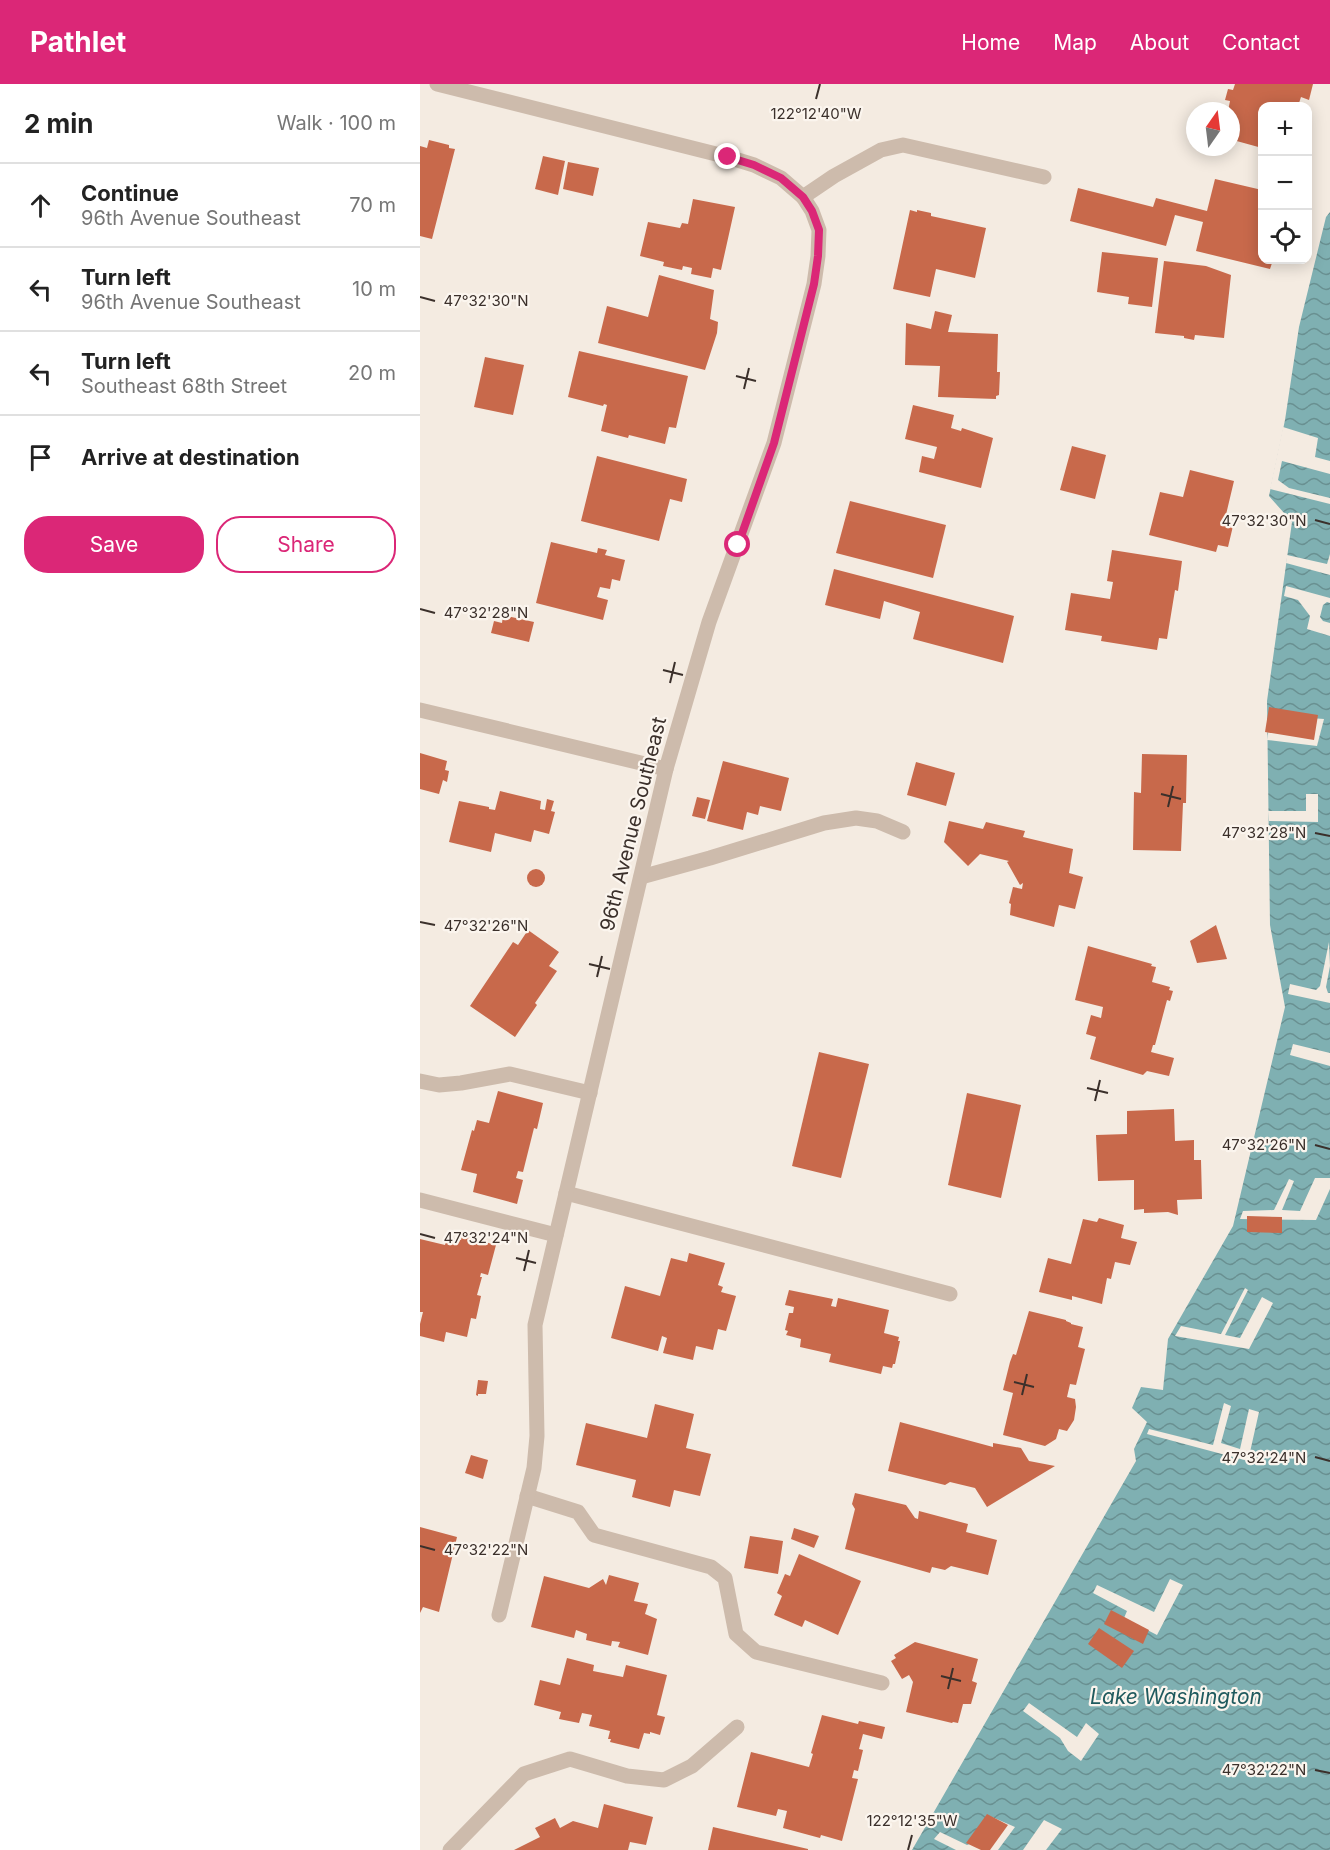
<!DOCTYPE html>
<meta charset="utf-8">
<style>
body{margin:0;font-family:Inter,sans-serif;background:#f2f2f2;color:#222}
.controls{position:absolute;right:18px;top:18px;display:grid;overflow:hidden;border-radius:12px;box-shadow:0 3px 15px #0003}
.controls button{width:54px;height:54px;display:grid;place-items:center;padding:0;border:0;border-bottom:2px solid #e0e0e0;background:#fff;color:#222;font:30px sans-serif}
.compass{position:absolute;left:766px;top:18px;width:54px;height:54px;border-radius:50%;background:#fff;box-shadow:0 3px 15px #0003;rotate:14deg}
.stop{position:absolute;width:18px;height:18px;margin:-14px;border:4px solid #db2777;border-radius:50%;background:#fff}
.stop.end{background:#db2777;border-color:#fff;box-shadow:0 2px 6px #0008}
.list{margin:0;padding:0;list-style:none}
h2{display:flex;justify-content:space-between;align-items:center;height:78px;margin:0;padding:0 24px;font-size:26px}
h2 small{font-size:20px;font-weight:400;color:#767676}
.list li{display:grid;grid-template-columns:39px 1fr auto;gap:18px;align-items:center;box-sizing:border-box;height:84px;padding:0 24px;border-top:2px solid #e0e0e0}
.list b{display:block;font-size:22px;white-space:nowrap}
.list p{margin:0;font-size:20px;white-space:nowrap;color:#767676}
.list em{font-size:20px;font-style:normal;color:#767676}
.actions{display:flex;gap:12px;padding:18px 24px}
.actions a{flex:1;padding:14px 0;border:2px solid #db2777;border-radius:24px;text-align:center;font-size:21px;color:#db2777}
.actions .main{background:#db2777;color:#fff}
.icon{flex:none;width:33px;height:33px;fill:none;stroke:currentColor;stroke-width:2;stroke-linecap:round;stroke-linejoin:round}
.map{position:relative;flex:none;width:910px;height:1766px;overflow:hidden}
header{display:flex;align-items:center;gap:36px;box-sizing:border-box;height:84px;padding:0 30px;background:#db2777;color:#fff}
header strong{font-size:28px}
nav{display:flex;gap:33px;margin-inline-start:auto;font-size:21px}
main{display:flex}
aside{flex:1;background:#fff}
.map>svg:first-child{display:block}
</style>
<header>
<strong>Pathlet</strong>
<nav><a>Home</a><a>Map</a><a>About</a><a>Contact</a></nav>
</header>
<main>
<aside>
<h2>2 min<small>Walk · 100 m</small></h2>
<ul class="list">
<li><svg class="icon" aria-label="ahead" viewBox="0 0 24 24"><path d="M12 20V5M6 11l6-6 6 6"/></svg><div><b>Continue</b><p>96th Avenue Southeast</p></div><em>70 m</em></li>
<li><svg class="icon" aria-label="left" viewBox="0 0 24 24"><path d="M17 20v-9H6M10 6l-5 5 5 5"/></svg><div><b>Turn left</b><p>96th Avenue Southeast</p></div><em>10 m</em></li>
<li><svg class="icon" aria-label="left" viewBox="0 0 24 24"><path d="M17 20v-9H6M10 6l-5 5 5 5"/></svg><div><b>Turn left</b><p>Southeast 68th Street</p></div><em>20 m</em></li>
<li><svg class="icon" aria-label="arrive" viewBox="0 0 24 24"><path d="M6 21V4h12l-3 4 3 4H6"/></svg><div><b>Arrive at destination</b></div></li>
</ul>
<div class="actions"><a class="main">Save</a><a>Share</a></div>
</aside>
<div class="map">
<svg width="910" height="1766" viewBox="0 0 910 1766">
<defs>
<pattern id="water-waves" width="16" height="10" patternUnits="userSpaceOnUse" patternTransform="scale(1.5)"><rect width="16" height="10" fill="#7fb0b2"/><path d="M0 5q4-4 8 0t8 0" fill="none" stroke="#699091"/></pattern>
</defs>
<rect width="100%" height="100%" fill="#f4ebe1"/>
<polygon fill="url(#water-waves)" points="910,128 910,1766 492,1766 716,1377 714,1365 727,1338 712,1324 721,1303 743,1306 748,1255 813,1142 865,923 850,841 847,617 872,438 849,412 865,336 879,243 906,133"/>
<g fill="#f4ebe1">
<polygon points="863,343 898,354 895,373 910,377 910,390 862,377 858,396 869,404 910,414 910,420 850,405"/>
<polygon points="910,470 910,491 866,479 867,471 907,480"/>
<polygon points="866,502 910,514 910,519 907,518 903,521 900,533 903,537 910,539 910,552 887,545 890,532 878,516 864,512"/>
<polygon points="851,631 904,635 897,662 847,656"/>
<polygon points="886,710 898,710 898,738 849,737 848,727 886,727"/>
<polygon points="909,858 910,882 906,903 908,909 910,909 910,919 868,910 870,900 896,906 900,902"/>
<polygon points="873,960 910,969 910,982 870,971"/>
<polygon points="895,1094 910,1094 910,1105 896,1136 820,1135 823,1127 854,1126 869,1095 874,1097 862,1126 880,1127"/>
<polygon points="825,1204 828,1206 805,1251 820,1254 842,1213 853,1219 829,1265 755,1252 761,1242 801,1250"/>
<polygon points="804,1319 811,1322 801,1359 820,1365 829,1325 839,1328 828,1377 727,1350 729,1345 793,1361"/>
<polygon points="750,1495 763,1501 737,1551 704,1534 707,1527 673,1509 677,1501 734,1528"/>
<polygon points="609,1619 657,1653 666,1639 679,1650 661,1677 648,1667 640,1654 603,1627"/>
<polygon points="572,1733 595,1743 578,1766 536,1766 514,1755 520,1748 547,1761 552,1759"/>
<polygon points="624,1736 642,1745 626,1766 603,1766"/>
</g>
<g fill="#c8694b">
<polygon points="815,0 893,0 889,16 881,13 878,22 842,22 842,64 813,56 818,39 811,36 811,27 808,27 810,17 805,16 808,5 813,6"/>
<polygon points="9,56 29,61 29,64 35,65 12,155 0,152 0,62 7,64"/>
<polygon points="123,72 145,77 138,111 115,105"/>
<polygon points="148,78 179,84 173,112 143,105"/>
<polygon points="795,95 842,106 842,176 853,176 850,185 776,167 783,138 755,131 746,162 650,137 658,104 733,123 736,114 787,127"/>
<polygon points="273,115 315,123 301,186 293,184 291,194 271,190 272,184 263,182 262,186 243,182 244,178 220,172 228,138 260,144 262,139 268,140"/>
<polygon points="490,126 497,128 497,126 511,129 511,132 566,144 555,194 516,185 510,213 473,205"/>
<polygon points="682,168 738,174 732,223 708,220 709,213 677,208"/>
<polygon points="744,177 786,182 811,191 804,254 775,251 774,256 764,254 764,252 735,249"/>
<polygon points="239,191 294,206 290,235 298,238 297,249 285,286 178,259 187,222 228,233"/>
<polygon points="515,227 532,231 528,248 578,250 577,288 580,288 579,311 576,312 576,315 518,313 520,282 485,281 486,239 511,245"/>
<polygon points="159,267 268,292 256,344 249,343 245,360 209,351 208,354 181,347 187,321 184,320 183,322 148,313"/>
<polygon points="65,273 104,281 93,331 54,323"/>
<polygon points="493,321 534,331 531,344 541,347 542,344 573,354 561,404 499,388 502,372 514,375 517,363 485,355"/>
<polygon points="652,362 686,371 675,415 640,406"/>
<polygon points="177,372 267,395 262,418 250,415 239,457 161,437"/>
<polygon points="770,386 814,397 804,439 813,442 808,463 798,461 796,468 729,451 740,408 763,413"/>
<polygon points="430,417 526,441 513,494 416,469"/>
<polygon points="131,458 177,469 178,464 187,466 185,471 205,476 200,497 192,495 190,505 180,503 177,513 188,516 183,536 116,519"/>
<polygon points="692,466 762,477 758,507 755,506 747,555 739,554 737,566 681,557 682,552 645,546 651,509 690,515 693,498 687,497"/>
<polygon points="414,485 594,532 583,579 493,555 500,528 464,517 460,535 405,521"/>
<polygon points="83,531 114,538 109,558 71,549 74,537 82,539"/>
<polygon points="849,623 898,631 894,656 845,648"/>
<polygon points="0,669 27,677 25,686 29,687 27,698 23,696 19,710 0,705"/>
<polygon points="722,670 767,671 766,719 763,719 761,767 713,766 714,708 721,709"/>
<polygon points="303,677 369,694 361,727 340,722 338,731 327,728 323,746 287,737"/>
<polygon points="496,678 535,689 526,722 487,711"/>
<polygon points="80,707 121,717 120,725 125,726 127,715 134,717 131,727 135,728 129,750 114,746 111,758 75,749 71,768 29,758 39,717 69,723 69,725 75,726"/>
<polygon points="277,713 290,716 285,735 272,732"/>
<polygon points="529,737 563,745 566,738 605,747 603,753 653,765 649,789 663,793 655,825 639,821 634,843 590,831 591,820 589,819 593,803 602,805 603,799 600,801 587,778 589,777 560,770 548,782 524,758"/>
<circle cx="116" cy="794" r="9"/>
<polygon points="796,841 807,875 777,879 770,857"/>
<polygon points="108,846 139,868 129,882 137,887 115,919 117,921 95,953 50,922 93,858 98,861"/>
<polygon points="668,862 732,880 731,882 736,883 732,898 750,903 749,906 753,907 750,917 747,916 735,961 733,961 731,968 754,974 749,992 727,987 723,991 670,975 676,953 666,950 671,931 681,934 683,923 655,916"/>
<polygon points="399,968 449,980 421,1094 372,1082"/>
<polygon points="78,1007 123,1019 117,1045 114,1044 103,1088 98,1087 96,1094 103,1096 97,1120 53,1108 57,1090 41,1086 52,1046 54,1047 57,1036 69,1039"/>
<polygon points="547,1009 601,1021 581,1114 528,1101"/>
<polygon points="754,1025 755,1057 774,1056 774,1076 781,1076 782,1115 757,1116 758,1131 748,1128 724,1129 724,1125 714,1126 714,1096 678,1097 676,1051 707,1050 707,1027"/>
<polygon points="827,1132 862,1133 862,1149 827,1148"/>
<polygon points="679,1134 704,1141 701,1154 717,1158 710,1181 695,1178 691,1195 687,1194 682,1220 652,1212 652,1216 619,1208 628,1174 651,1180 663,1135 677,1138"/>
<polygon points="42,1152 76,1161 68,1191 61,1189 60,1193 62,1193 57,1211 61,1212 56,1235 51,1234 47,1253 26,1248 24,1258 0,1252 0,1240 3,1228 0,1228 0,1155 25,1161 27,1153 41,1156"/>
<polygon points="269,1169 305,1179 298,1201 303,1203 301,1208 316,1212 306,1247 298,1245 293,1266 276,1262 273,1276 243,1269 247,1254 242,1252 238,1267 191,1254 205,1202 240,1212 251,1174 267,1178"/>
<polygon points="369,1206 413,1215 411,1222 416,1223 418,1214 469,1226 464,1249 479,1253 478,1257 480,1257 475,1280 473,1280 472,1284 463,1282 461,1290 409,1278 411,1270 380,1263 381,1255 366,1251 368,1247 365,1246 369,1229 373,1229 374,1223 365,1221"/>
<polygon points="609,1227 646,1236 646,1237 651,1239 651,1240 663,1243 658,1263 665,1265 656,1301 650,1300 647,1313 655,1315 656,1323 654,1336 647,1347 639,1345 636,1355 625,1362 583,1351 593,1309 583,1306 590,1278 593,1270 596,1271"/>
<polygon points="58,1296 68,1297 66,1310 58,1310 58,1312 56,1311"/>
<polygon points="235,1320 274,1330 266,1364 291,1370 280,1412 254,1406 250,1423 212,1413 216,1396 156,1381 166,1339 227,1354"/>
<polygon points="480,1338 573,1363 573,1359 601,1364 609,1377 635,1382 567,1423 555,1404 530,1398 525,1401 468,1387"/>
<polygon points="51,1371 68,1376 63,1395 45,1389"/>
<polygon points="435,1409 486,1421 495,1434 498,1435 499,1427 548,1440 546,1448 577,1456 568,1491 531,1482 525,1486 512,1483 510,1489 425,1465 435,1425 432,1420"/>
<polygon points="0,1443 37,1453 19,1528 3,1523 0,1529"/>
<polygon points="374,1444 399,1452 394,1464 371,1455"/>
<polygon points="330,1452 363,1457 358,1490 324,1484"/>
<polygon points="379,1470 441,1497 418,1551 385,1536 382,1543 354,1531 362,1512 357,1509 365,1490 370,1492"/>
<polygon points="189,1491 219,1499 214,1517 228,1520 225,1530 237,1535 228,1571 198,1563 200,1558 192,1557 191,1562 166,1556 167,1550 156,1546 154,1554 111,1543 124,1492 169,1504 183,1495 186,1501"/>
<polygon points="691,1526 729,1546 723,1560 684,1540"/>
<polygon points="679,1544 714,1567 702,1584 668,1560"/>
<polygon points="495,1558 558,1575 552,1597 557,1599 551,1620 543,1620 538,1639 533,1638 532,1639 486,1628 493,1598 489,1591 482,1595 471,1577 476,1574 474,1571"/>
<polygon points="147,1574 174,1581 173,1587 203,1593 206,1581 247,1591 237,1631 245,1633 240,1651 230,1648 230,1650 224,1649 219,1665 190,1658 191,1655 188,1655 190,1647 169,1642 172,1631 162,1629 159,1639 139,1635 141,1628 114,1621 120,1596 140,1601"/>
<polygon points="402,1631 438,1640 439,1637 465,1643 462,1655 443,1650 439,1665 443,1666 438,1687 434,1686 432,1694 438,1695 422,1757 401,1751 400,1754 363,1744 367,1727 358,1725 356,1732 317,1723 331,1668 389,1683 393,1670 391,1669"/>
<polygon points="184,1720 233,1733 226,1761 210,1758 208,1766 94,1766 120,1753 115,1744 135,1734 140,1744 153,1737 178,1744"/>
<polygon points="567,1730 588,1741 570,1766 561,1766 546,1759"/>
<polygon points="293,1743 388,1765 388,1766 288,1766"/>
</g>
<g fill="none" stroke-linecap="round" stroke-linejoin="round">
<g stroke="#cdbbac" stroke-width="15">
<polyline points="17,0 308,73 334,81 361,94 383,113 414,92 461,66 483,61 624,93"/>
<polyline points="0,626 246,685"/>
<polyline points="221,793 290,774 404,739 436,734 457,737 483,748"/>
<polyline points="0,997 19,1001 41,999 90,990 170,1009"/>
<polyline points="146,1109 530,1210"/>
<polyline points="0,1116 136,1151"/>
<polyline points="107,1412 158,1428 174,1451 291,1483 305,1494 316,1550 336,1568 462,1599"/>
<polyline points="79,1531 114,1384 117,1352 115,1241 246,685 289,538 354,359 394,200 398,172 399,146 392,127 383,113"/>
<polyline points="30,1766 104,1690 150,1675 207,1692 244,1696 272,1682 317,1643"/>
</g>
</g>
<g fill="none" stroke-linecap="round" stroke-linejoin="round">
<polyline stroke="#db2777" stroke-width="8" points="308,73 334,81 361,94 383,113 392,127 399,146 398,172 394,200 354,359 318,461"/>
</g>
<path fill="none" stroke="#3b302b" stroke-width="2" d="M 396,15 L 400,0M 0,213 L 15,217M 316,292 L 336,297M 324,305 L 329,284M 895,436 L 910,440M 0,525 L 15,529M 243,586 L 263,591M 250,599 L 255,578M 741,710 L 761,715M 748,723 L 753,702M 895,749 L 910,752M 0,838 L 15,841M 169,880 L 190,885M 177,893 L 182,872M 667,1004 L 688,1009M 675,1017 L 680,996M 895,1061 L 910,1065M 0,1150 L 15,1154M 96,1174 L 116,1179M 104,1187 L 109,1166M 594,1298 L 614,1303M 602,1311 L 607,1290M 895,1373 L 910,1377M 0,1462 L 15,1466M 521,1592 L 541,1597M 528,1605 L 533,1584M 895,1686 L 910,1689M 488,1766 L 492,1751"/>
<g text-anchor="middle" stroke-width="4.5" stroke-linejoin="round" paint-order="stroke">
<g font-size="20" fill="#3b302b" stroke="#fbf5ee">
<text transform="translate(213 740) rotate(-76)" y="7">96th Avenue Southeast</text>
</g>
<g font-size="21" font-style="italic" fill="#1f5a5e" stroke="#fbf5ee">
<text x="756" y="1620">Lake Washington</text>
</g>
</g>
<g font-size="15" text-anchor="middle" fill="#3b302b" stroke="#fbf5ee" stroke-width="4.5" stroke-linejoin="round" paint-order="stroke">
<text x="396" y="35">122°12'40"W</text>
<text x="66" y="222">47°32'30"N</text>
<text x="844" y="442">47°32'30"N</text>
<text x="66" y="534">47°32'28"N</text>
<text x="844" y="754">47°32'28"N</text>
<text x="66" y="847">47°32'26"N</text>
<text x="844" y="1066">47°32'26"N</text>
<text x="66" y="1159">47°32'24"N</text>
<text x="844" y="1379">47°32'24"N</text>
<text x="66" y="1471">47°32'22"N</text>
<text x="844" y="1691">47°32'22"N</text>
<text x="492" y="1742">122°12'35"W</text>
</g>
</svg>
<div class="controls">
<button>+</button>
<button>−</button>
<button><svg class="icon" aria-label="locate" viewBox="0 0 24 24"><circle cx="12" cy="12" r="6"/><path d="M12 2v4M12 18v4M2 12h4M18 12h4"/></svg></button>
</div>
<svg class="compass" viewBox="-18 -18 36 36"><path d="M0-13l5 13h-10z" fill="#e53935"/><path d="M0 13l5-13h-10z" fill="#767676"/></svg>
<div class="stop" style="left:318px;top:461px"></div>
<div class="stop end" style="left:308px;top:73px"></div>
</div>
</main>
